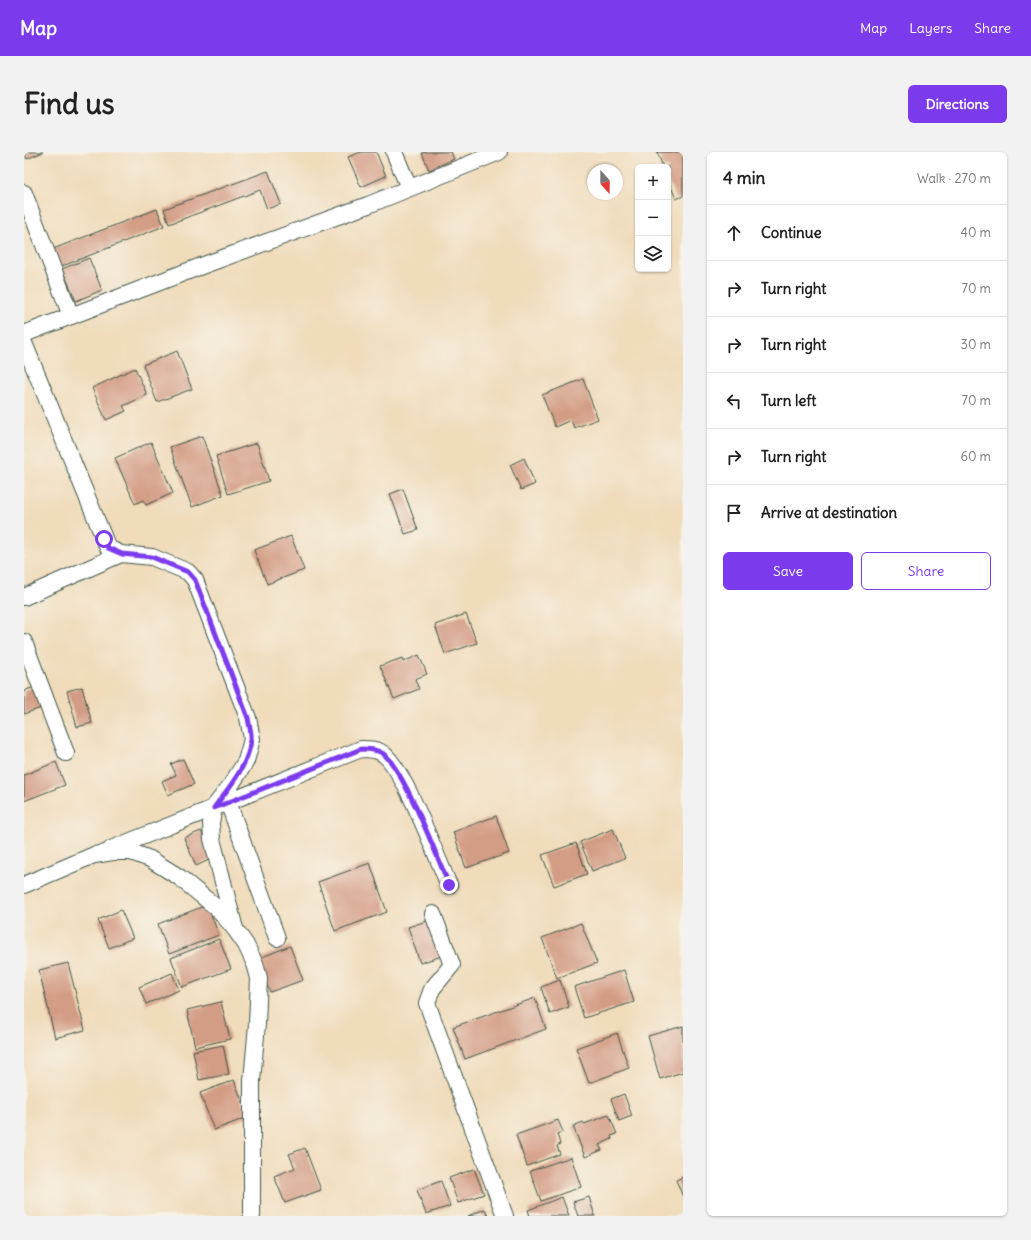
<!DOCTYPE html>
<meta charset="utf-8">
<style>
body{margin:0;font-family:Delius,sans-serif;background:#f2f2f2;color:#222}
.controls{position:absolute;right:12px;top:12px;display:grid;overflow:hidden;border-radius:6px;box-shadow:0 1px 3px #0004}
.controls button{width:36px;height:36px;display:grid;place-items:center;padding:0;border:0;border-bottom:1px solid #e0e0e0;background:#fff;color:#222;font:20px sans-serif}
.compass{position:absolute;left:563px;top:12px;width:36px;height:36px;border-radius:50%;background:#fff;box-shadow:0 1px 3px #0004;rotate:159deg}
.stop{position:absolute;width:12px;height:12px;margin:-9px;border:3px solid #7c3aed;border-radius:50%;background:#fff}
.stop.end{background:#7c3aed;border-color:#fff;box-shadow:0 1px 4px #0008}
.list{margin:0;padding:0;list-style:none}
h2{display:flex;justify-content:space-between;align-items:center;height:52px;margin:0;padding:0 16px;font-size:17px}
h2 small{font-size:13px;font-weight:400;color:#767676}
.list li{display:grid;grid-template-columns:26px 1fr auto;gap:12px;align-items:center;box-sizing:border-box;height:56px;padding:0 16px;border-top:1px solid #e0e0e0}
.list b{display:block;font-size:15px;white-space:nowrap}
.list em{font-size:13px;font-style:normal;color:#767676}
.actions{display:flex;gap:8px;padding:12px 16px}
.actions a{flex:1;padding:9px 0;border:1px solid #7c3aed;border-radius:6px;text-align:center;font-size:14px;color:#7c3aed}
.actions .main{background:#7c3aed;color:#fff}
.icon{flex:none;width:22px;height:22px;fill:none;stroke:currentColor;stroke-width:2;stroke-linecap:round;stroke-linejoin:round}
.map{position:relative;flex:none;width:659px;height:1064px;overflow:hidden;border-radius:6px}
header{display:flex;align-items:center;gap:24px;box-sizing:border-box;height:56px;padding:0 20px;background:#7c3aed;color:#fff}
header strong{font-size:19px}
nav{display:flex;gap:22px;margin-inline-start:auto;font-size:14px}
.intro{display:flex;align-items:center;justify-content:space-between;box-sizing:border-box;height:96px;padding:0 24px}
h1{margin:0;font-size:28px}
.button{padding:10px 18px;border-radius:6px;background:#7c3aed;color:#fff;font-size:14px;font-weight:700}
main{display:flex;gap:24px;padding:0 24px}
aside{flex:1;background:#fff;border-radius:6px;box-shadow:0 1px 3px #0004}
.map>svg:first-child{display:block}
</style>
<header>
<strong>Map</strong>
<nav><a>Map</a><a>Layers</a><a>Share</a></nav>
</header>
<div class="intro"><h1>Find us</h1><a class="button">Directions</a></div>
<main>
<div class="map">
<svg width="659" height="1064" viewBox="0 0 659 1064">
<rect width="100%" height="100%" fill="#f7f3e8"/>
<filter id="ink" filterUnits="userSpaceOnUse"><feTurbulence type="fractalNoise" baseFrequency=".025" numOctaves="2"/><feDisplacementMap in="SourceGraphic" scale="8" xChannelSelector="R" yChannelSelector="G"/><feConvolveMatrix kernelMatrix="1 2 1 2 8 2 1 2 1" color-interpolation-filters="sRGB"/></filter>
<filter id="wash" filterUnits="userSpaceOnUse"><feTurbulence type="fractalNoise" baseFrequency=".012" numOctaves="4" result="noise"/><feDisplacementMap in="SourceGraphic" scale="16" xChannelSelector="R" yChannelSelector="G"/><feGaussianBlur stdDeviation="0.9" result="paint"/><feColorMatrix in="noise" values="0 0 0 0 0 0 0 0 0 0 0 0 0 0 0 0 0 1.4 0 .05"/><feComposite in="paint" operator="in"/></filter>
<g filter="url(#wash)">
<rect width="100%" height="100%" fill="#f0dcbb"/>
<g id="blocks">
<g fill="#d39c84">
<polygon points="0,0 19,0 3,7"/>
<polygon points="337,0 352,0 362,24 337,35 324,5"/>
<polygon points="402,0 427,0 430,7 405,18 398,1"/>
<polygon points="633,0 659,0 659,44 652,47 644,27 644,15 639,15"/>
<polygon points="244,19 257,52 243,57 236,38 145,72 140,57"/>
<polygon points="133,57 140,74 36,115 29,97"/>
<polygon points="65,106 78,138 52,149 38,117"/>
<polygon points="153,199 168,237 133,250 119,213"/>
<polygon points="111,216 123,243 99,254 102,259 82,268 68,236"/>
<polygon points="559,227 574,267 550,276 547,268 531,275 518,243"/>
<polygon points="178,284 199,343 168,355 146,295"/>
<polygon points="127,290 149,341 122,353 119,348 111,352 91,306"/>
<polygon points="233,291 245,329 204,342 192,304"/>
<polygon points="500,306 511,332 497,338 486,313"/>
<polygon points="379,337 394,378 381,382 366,342"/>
<polygon points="267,384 280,418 243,432 230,398"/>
<polygon points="442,462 453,491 421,502 411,473"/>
<polygon points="395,503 403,522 391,527 395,537 370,547 356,514 378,506 379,510"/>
<polygon points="10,535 17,556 0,562 0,539"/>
<polygon points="58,535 68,571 53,575 43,539"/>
<polygon points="159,607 170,632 144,643 138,629 152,623 147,612"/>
<polygon points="32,610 41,633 0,649 0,623"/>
<polygon points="472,664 485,701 442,716 429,680"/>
<polygon points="589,677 601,706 568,719 556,690"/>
<polygon points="177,679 189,706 172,714 160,686"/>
<polygon points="552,691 563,722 530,734 518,703"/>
<polygon points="346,711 363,760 311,779 294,730"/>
<polygon points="183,753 195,783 145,802 134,772"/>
<polygon points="97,758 109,786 85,796 74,768"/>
<polygon points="406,768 418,804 396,811 384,775"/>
<polygon points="557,771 573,811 533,826 518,786"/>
<polygon points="195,787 207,817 158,835 147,806"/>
<polygon points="266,794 279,828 246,840 233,807"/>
<polygon points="44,811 61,878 31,886 15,818"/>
<polygon points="600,818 610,850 560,866 550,835"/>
<polygon points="148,821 155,838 122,852 115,835"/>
<polygon points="536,828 545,855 526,862 517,835"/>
<polygon points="511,846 522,877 441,907 429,875"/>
<polygon points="197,850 206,887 171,895 163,858"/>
<polygon points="659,874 659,920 636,927 624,884"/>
<polygon points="593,881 605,916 565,931 552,896"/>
<polygon points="199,893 205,922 175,928 169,899"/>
<polygon points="210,928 224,965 190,978 176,941"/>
<polygon points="600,942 608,964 595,969 587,947"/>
<polygon points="585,963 593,982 587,984 588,987 575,993 578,998 561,1005 549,974 559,970 560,972"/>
<polygon points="534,968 539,980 533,982 536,992 533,994 536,1002 503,1014 492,983"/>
<polygon points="281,996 297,1038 261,1051 250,1024 271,1016 265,1002"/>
<polygon points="547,1005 557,1035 517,1049 506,1019"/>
<polygon points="450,1017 460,1042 434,1051 425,1026"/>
<polygon points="659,1025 659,1045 652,1028"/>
<polygon points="417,1029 426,1054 402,1062 393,1038"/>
<polygon points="538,1045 545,1064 506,1064 504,1058"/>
<polygon points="565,1045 571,1064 554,1064 549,1050"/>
<polygon points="461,1057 464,1064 444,1064"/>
</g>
</g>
</g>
<g filter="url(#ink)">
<use href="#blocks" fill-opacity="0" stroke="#3e5548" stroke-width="1"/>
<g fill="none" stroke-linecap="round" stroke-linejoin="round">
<defs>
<g id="minor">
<polyline points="370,0 385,36"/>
<polyline points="0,41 47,164"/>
<polyline points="0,182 180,113 344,53 475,0"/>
<polyline points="0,191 84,396 97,402 128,405 164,420 171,428 224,566 228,587 222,609 207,633 190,655 187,671 188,687 211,777"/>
<polyline points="0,445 97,402"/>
<polyline points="0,490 42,601"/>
<polyline points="204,650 253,786"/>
<path d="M 87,697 L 337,597 C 344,597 352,597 358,601 C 379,613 413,707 425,733"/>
<polyline points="0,733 70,703 89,700 107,700 126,707 155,725 193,756 211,777 222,793 231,812 235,826 233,872 228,929 228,1064"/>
<polyline points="409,762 428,813 408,837 403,851 481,1064"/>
</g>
</defs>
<use href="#minor" stroke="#3e5548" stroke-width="18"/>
<use href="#minor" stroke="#fff" stroke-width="16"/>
</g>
</g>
<g fill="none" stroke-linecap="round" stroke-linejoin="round" filter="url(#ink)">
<path stroke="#7c3aed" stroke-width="5" d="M 80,387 L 84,396 L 98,402 L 128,405 L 164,420 L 171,428 L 224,566 C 225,573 228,581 227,588 C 224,614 205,635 190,656 L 337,597 C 344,597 352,597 358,601 C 378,613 414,707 425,733"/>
</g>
</svg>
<div class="controls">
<button>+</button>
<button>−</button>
<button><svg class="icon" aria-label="layers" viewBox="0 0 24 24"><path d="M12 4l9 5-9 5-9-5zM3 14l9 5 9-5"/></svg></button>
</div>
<svg class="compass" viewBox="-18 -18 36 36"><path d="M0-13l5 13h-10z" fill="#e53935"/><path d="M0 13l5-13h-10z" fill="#767676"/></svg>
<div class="stop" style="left:80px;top:387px"></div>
<div class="stop end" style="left:425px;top:733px"></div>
</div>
<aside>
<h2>4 min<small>Walk · 270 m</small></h2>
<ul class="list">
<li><svg class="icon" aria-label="ahead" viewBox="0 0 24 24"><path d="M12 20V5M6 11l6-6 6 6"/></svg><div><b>Continue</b></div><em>40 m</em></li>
<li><svg class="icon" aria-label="right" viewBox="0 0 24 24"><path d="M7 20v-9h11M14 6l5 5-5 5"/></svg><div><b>Turn right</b></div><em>70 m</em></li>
<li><svg class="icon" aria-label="right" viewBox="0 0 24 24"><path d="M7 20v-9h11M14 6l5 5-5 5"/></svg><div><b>Turn right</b></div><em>30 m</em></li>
<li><svg class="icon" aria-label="left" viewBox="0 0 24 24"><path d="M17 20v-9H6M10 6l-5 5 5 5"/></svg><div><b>Turn left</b></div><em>70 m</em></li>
<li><svg class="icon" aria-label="right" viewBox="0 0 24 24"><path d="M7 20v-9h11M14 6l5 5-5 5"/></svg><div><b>Turn right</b></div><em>60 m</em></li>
<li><svg class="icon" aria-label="arrive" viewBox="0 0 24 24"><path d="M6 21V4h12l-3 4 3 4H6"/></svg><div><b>Arrive at destination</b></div></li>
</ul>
<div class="actions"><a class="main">Save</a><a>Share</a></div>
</aside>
</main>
